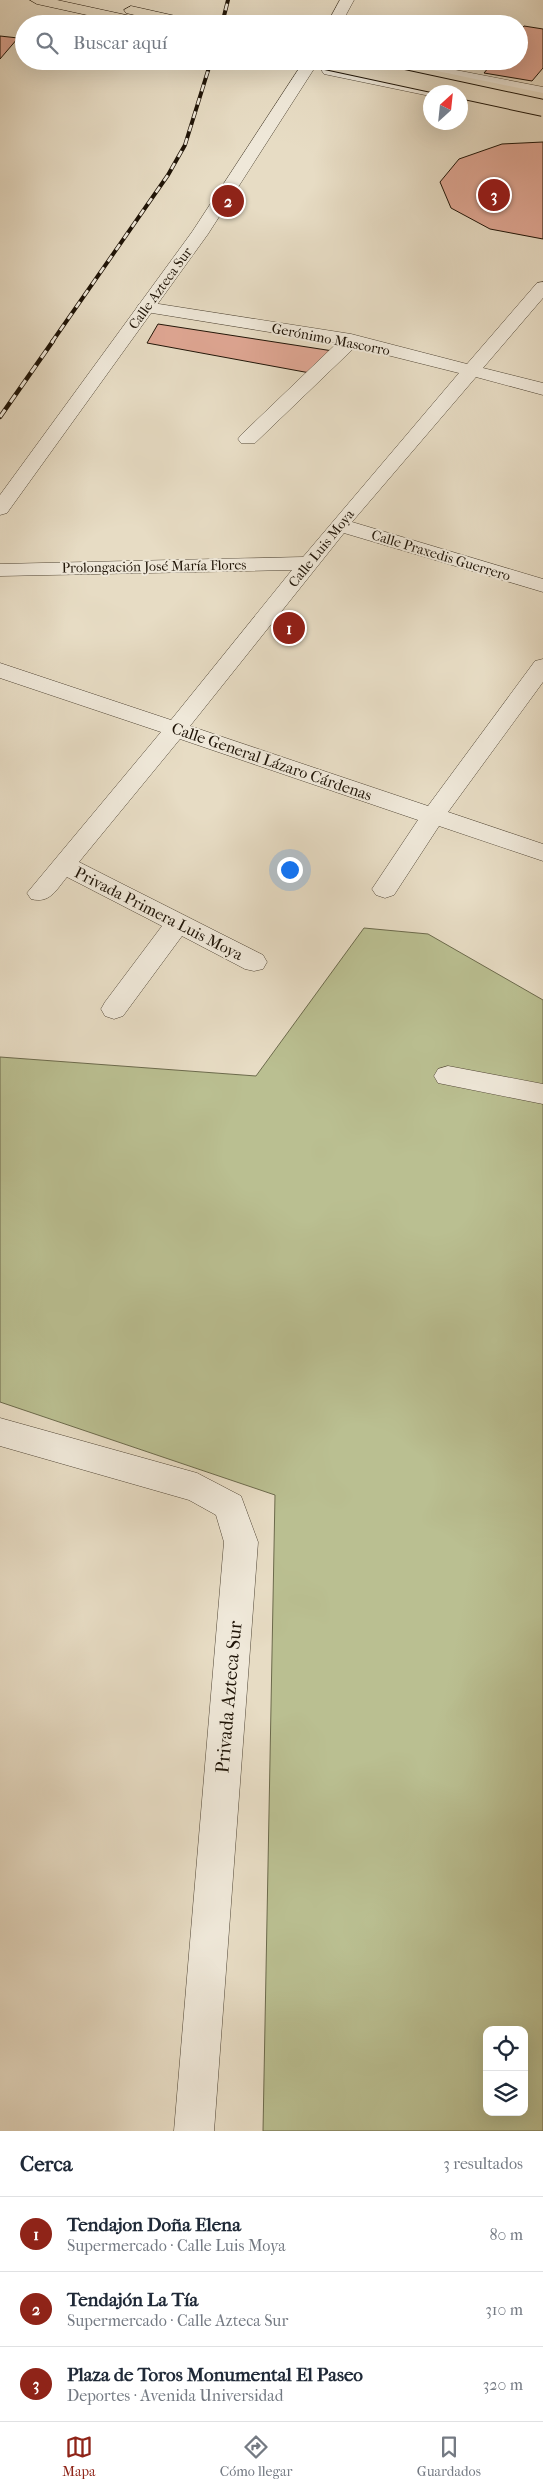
<!DOCTYPE html>
<html lang="es">
<meta charset="utf-8">
<style>
body{margin:0;font-family:"IM FELL French Canon",serif;background:#f2f2f3;color:#1f2937}
.controls{position:absolute;right:15px;bottom:15px;display:grid;overflow:hidden;border-radius:10px;box-shadow:0 5px 20px #0002}
.controls button{width:45px;height:45px;display:grid;place-items:center;padding:0;border:0;border-bottom:1px solid #e0e1e3;background:#fff;color:#1f2937;font:25px sans-serif}
.compass{position:absolute;left:423px;top:85px;width:45px;height:45px;border-radius:50%;background:#fff;box-shadow:0 5px 20px #0002;rotate:27deg}
.you{position:absolute;left:289px;top:869px;width:18px;height:18px;margin:-12px;border:4px solid #fff;border-radius:50%;background:#1a73e8;box-shadow:0 0 0 8px #1a73e833}
.badge{display:grid;place-items:center;width:32px;height:32px;border-radius:50%;background:#8f2418;color:#fff;font-size:16px;font-weight:700}
.pin{position:absolute;translate:-50% -50%;border:2px solid #fff;box-shadow:0 1px 5px #0006}
.list{margin:0;padding:0;list-style:none}
h2{display:flex;justify-content:space-between;align-items:center;height:65px;margin:0;padding:0 20px;font-size:21px}
h2 small{font-size:16px;font-weight:400;color:#747a83}
.list li{display:grid;grid-template-columns:32px 1fr auto;gap:15px;align-items:center;box-sizing:border-box;height:75px;padding:0 20px;border-top:1px solid #e0e1e3}
.list b{display:block;font-size:19px;white-space:nowrap}
.list p{margin:0;font-size:16px;white-space:nowrap;color:#747a83}
.list em{font-size:16px;font-style:normal;color:#747a83}
.icon{flex:none;width:28px;height:28px;fill:none;stroke:currentColor;stroke-width:2;stroke-linecap:round;stroke-linejoin:round}
.map{position:relative;flex:none;width:543px;height:2131px;overflow:hidden}
.search{position:absolute;background:#fff;box-shadow:0 5px 20px #0002;left:15px;right:15px;top:15px;height:55px;display:flex;align-items:center;gap:12px;box-sizing:border-box;padding:0 18px;border-radius:28px;color:#747a83;font-size:19px}
.sheet{height:290px;background:#fff}
nav{display:flex;justify-content:space-around;align-items:center;box-sizing:border-box;height:70px;border-top:1px solid #e0e1e3;background:#fff;font-size:14px;color:#747a83}
nav a{display:grid;justify-items:center;gap:2px}
nav .on{color:#8f2418}
.map>svg:first-child{display:block}
</style>
<div class="map">
<svg width="543" height="2131" viewBox="0 0 543 2131">
<rect width="100%" height="100%" fill="#e7dcc4"/>
<filter id="stains"><feTurbulence type="fractalNoise" baseFrequency=".004" numOctaves="4"/><feColorMatrix values="0 0 0 0 .2 0 0 0 0 .09 0 0 0 0 .02 0 0 0 .5 -.17"/></filter>
<radialGradient id="worn" r=".72"><stop offset=".6" stop-color="#630" stop-opacity="0"/><stop offset="1" stop-color="#630" stop-opacity=".3"/></radialGradient>
<path fill="#babf91" stroke="#6c6a4c" fill-rule="evenodd" d="M 364,928 L 428,934 L 543,1000 L 543,2131 L 263,2131 L 275,1495 L 0,1402 L 0,1057 L 256,1076 ZM 487,2030 L 524,2030 L 524,2112 L 487,2112 Z"/>
<g fill="#e0a794" stroke="#1f1407">
<polygon points="524,26 543,29 543,68 532,81 484,73 494,61 519,61 519,32"/>
<polygon points="0,36 18,38 0,59"/>
<polygon points="424,61 457,61 452,67"/>
<polygon points="543,142 543,239 490,229 451,208 440,182 459,159 502,144"/>
<polygon points="158,324 333,351 310,373 147,343"/>
</g>
<g fill="none" stroke-linecap="round" stroke-linejoin="round">
<defs>
<g id="minor">
<polygon points="325,61 340,61 338,68 434,87 442,92 430,92 430,96 324,74 322,71"/>
<polygon points="409,61 543,87 543,97 390,66 383,62"/>
<path d="M 543,282 L 543,298 L 483,368 L 543,383 L 543,395 L 476,377 L 352,522 L 543,579 L 543,592 L 344,533 L 190,726 L 428,806 L 535,661 L 543,659 L 543,682 L 448,812 L 543,844 L 543,861 L 439,826 L 394,895 L 385,898 L 376,895 L 372,889 L 418,820 L 180,739 L 79,862 L 263,955 L 267,962 L 263,969 L 254,971 L 245,969 L 182,936 L 123,1016 L 114,1019 L 105,1016 L 101,1009 L 105,1002 L 162,926 L 67,877 C 56,890 50,904 31,899 L 27,893 L 161,732 L 0,678 L 0,663 L 171,720 L 292,570 L 0,576 L 0,564 L 303,557 L 459,373 L 355,347 L 255,443 L 241,443 L 238,439 L 241,435 L 337,343 L 146,312 L 140,311 L 137,307 L 140,303 L 146,302 L 351,334 L 467,364 L 537,283 Z"/>
<polygon points="448,1066 543,1084 543,1104 438,1083 434,1076 438,1069"/>
<polygon points="0,1418 197,1473 241,1496 258,1542 214,2131 174,2131 224,1542 216,1515 189,1500 0,1446"/>
</g>
<g id="tertiary">
<polygon points="340,0 354,0 341,24 327,24"/>
<polygon points="304,61 319,61 208,234 7,513 0,515 0,495 192,232"/>
</g>
<g id="primary">
<polygon points="30,0 57,0 149,20 156,24 128,24 37,4"/>
<polygon points="131,6 198,21 200,24 173,24 126,13 124,10"/>
<polygon points="360,61 389,61 543,93 543,103 367,65"/>
</g>
</defs>
<use href="#minor" stroke="#514636" stroke-width="1"/>
<use href="#tertiary" stroke="#514636" stroke-width="1"/>
<use href="#primary" stroke="#1f1407" stroke-width="1"/>
<use href="#minor" fill="#efe8d9" fill-rule="evenodd"/>
<use href="#tertiary" fill="#efe8d9" fill-rule="evenodd"/>
<use href="#primary" fill="#e7dcc4" fill-rule="evenodd"/>
<defs>
<g id="rail-far1">
<polyline points="222,24 228,0"/>
<polyline points="52,342 168,175 185,145 211,61"/>
</g>
<polyline id="rail" points="0,417 53,341"/>
</defs>
<use href="#rail-far1" stroke="#1f1407" stroke-width="4"/>
<use href="#rail" stroke="#1f1407" stroke-width="4.5"/>
<use href="#rail-far1" stroke="#efe8d9" stroke-width="2.5" stroke-dasharray="7" stroke-linecap="butt"/>
<use href="#rail" stroke="#efe8d9" stroke-width="3" stroke-dasharray="9" stroke-linecap="butt"/>
<defs>
<polyline id="primary-bridge" points="325,61 543,108"/>
</defs>
<use href="#primary-bridge" stroke="#1f1407" stroke-width="18" stroke-linecap="butt"/>
<use href="#primary-bridge" stroke="#e7dcc4" stroke-width="16"/>
</g>
<g text-anchor="middle" stroke-width="4" stroke-linejoin="round" paint-order="stroke">
<g font-size="14" fill="#1f1407" stroke="#efe8d9">
<text transform="translate(160 288) rotate(-54)" y="5">Calle Azteca Sur</text>
<text transform="translate(331 339) rotate(11)" y="5">Gerónimo Mascorro</text>
<text transform="translate(321 548) rotate(-51)" y="5">Calle Luis Moya</text>
<text transform="translate(441 555) rotate(17)" y="5">Calle Praxedis Guerrero</text>
<text transform="translate(154 566) rotate(-1)" y="5">Prolongación José María Flores</text>
</g>
<g font-size="16" fill="#1f1407" stroke="#efe8d9">
<text transform="translate(272 761) rotate(19)" y="6">Calle General Lázaro Cárdenas</text>
<text transform="translate(159 913) rotate(27)" y="6">Privada Primera Luis Moya</text>
</g>
<g font-size="19" fill="#1f1407" stroke="#efe8d9">
<text transform="translate(228 1697) rotate(-85)" y="7">Privada Azteca Sur</text>
</g>
</g>
<rect width="100%" height="100%" filter="url(#stains)"/>
<rect width="100%" height="100%" fill="url(#worn)"/>
</svg>
<div class="controls">
<button><svg class="icon" aria-label="locate" viewBox="0 0 24 24"><circle cx="12" cy="12" r="6"/><path d="M12 2v4M12 18v4M2 12h4M18 12h4"/></svg></button>
<button><svg class="icon" aria-label="layers" viewBox="0 0 24 24"><path d="M12 4l9 5-9 5-9-5zM3 14l9 5 9-5"/></svg></button>
</div>
<svg class="compass" viewBox="-18 -18 36 36"><path d="M0-13l5 13h-10z" fill="#e53935"/><path d="M0 13l5-13h-10z" fill="#747a83"/></svg>
<div class="you"></div>
<div class="pin badge" style="left:289px;top:628px">1</div>
<div class="pin badge" style="left:228px;top:201px">2</div>
<div class="pin badge" style="left:494px;top:195px">3</div>
<div class="search"><svg class="icon" aria-label="search" viewBox="0 0 24 24"><circle cx="10" cy="10" r="6"/><path d="M15 15l6 6"/></svg>Buscar aquí</div>
</div>
<section class="sheet">
<h2>Cerca<small>3 resultados</small></h2>
<ul class="list">
<li><span class="badge">1</span><div><b>Tendajon Doña Elena</b><p>Supermercado · Calle Luis Moya</p></div><em>80 m</em></li>
<li><span class="badge">2</span><div><b>Tendajón La Tía</b><p>Supermercado · Calle Azteca Sur</p></div><em>310 m</em></li>
<li><span class="badge">3</span><div><b>Plaza de Toros Monumental El Paseo</b><p>Deportes · Avenida Universidad</p></div><em>320 m</em></li>
</ul>
</section>
<nav>
<a class="on"><svg class="icon" aria-label="map" viewBox="0 0 24 24"><path d="M3 6l6-2 6 2 6-2v14l-6 2-6-2-6 2zM9 4v14M15 6v14"/></svg>Mapa</a>
<a><svg class="icon" aria-label="directions" viewBox="0 0 24 24"><path d="M12 3l9 9-9 9-9-9zM9 14v-3h6M13 9l2 2-2 2"/></svg>Cómo llegar</a>
<a><svg class="icon" aria-label="saved" viewBox="0 0 24 24"><path d="M7 4h10v16l-5-4-5 4z"/></svg>Guardados</a>
</nav>
